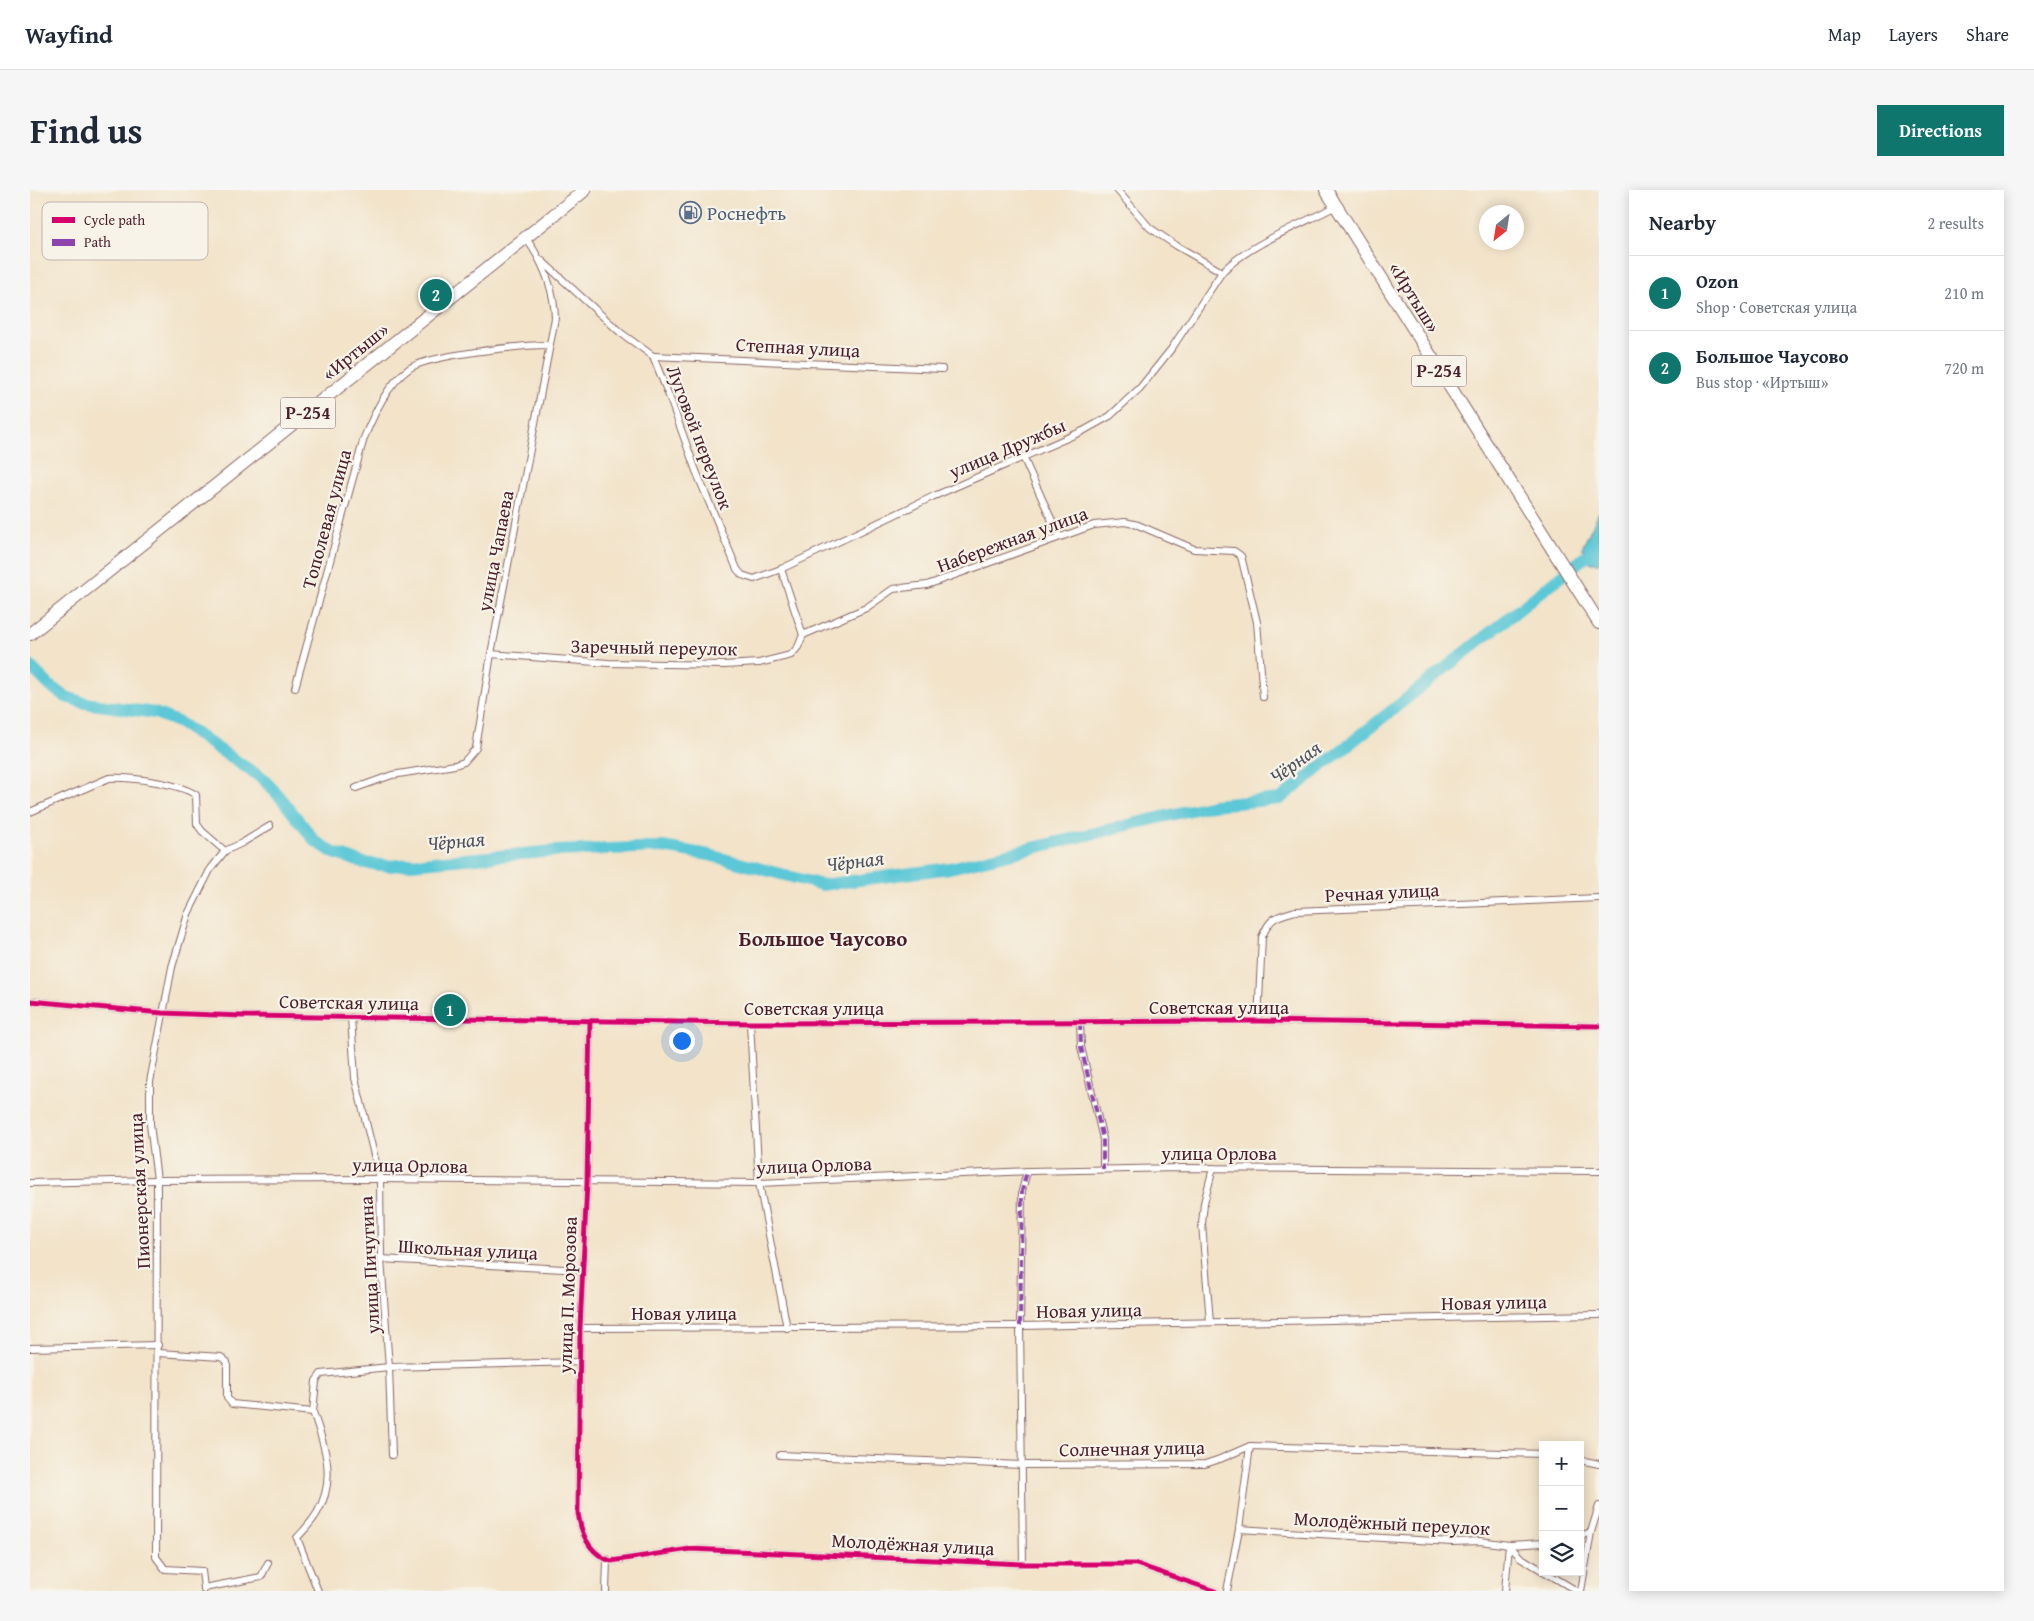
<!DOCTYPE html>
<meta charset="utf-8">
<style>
body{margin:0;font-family:"Gentium Book Plus",serif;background:#f6f6f7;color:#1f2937}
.controls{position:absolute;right:15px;bottom:15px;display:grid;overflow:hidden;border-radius:0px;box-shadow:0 2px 12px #0003}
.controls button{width:45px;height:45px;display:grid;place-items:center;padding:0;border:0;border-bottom:1px solid #e0e1e3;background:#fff;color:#1f2937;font:25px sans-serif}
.compass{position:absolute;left:1449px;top:15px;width:45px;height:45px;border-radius:50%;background:#fff;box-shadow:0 2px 12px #0003;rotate:210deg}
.you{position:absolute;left:651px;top:850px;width:18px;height:18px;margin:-12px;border:4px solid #fff;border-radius:50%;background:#1a73e8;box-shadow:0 0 0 8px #1a73e833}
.badge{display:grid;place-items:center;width:32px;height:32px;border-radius:50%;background:#0f766e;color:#fff;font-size:16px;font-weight:700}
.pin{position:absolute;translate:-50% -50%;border:2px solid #fff;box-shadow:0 1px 5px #0006}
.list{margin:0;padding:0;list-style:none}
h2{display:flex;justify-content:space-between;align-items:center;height:65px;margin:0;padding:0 20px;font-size:21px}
h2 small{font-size:16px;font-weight:400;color:#747a83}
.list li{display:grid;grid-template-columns:32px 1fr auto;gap:15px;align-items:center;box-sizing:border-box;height:75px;padding:0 20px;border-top:1px solid #e0e1e3}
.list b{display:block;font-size:19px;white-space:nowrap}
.list p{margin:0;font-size:16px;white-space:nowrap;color:#747a83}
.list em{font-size:16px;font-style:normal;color:#747a83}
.icon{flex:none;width:28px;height:28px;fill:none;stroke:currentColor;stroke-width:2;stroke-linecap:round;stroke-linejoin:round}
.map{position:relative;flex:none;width:1569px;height:1401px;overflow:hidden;border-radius:0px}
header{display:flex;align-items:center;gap:30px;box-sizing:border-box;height:70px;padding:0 25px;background:#fff;border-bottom:1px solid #e0e1e3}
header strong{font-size:24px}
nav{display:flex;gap:28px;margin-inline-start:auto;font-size:18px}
.intro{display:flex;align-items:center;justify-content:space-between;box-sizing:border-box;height:120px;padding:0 30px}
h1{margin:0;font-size:35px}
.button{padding:12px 22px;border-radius:0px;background:#0f766e;color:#fff;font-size:18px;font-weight:700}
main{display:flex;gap:30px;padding:0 30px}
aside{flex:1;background:#fff;border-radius:0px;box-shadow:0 2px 12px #0003}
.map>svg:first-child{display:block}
</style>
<header>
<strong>Wayfind</strong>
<nav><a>Map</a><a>Layers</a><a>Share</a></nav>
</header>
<div class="intro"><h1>Find us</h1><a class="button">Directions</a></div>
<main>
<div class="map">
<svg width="1569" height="1401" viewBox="0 0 1569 1401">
<rect width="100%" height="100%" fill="#f7f3e8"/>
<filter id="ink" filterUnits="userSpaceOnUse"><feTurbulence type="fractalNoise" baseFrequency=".02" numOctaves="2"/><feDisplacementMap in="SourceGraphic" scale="10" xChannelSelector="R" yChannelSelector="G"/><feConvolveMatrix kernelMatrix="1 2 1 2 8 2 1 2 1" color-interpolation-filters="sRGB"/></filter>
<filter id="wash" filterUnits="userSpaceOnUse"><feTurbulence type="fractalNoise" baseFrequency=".0096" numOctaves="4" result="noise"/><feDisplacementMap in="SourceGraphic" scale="20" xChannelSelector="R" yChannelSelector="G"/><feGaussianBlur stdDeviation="1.12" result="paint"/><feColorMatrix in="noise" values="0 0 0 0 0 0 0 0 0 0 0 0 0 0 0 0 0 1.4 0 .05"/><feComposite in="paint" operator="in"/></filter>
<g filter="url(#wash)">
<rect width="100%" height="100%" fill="#f2e3c9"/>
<polygon fill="#5cc7d6" stroke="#537380" points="1569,322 1569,373 1561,373 1552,358"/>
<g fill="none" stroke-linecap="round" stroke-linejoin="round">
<polyline stroke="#5cc7d6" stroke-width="12" points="0,476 21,497 36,507 55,513 125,523 150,533 233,589 251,608 285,651 304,663 334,673 359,676 525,661 633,657 679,665 792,695 920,678 1182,615 1250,609 1569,356"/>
</g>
</g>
<g filter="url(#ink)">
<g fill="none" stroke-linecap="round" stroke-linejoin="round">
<defs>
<g id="street">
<path d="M 1087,0 L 1120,38 L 1147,56 L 1192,82 C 1218,55 1272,34 1306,16"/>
<polyline points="511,70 591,143 623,166 639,206 666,281 707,379 712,385 724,389 751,379 902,307 1053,241 1080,226 1110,198 1142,158 1192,82"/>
<polyline points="623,166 912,179"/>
<polyline points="993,267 1029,346"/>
<polyline points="751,379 773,445"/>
<polyline points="773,445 836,418 863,399 897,395 1064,335 1095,332 1108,335 1164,359 1204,361 1211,366 1227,432 1233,507"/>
<polyline points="461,464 578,473 694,475 729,473 761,465 768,457 773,445"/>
<path d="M 265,498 L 334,248 C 344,224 357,194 380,178 C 400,165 493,155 519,155"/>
<path d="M 326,598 L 362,585 L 425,575 L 434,572 L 446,558 L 461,464 L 525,128 C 524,99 513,72 496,48"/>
<path d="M 0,622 L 79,588 C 100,587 149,593 166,605 L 167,634 L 172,641 L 195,661"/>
<polyline points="0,811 132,823 213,826 720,833 1228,831 1569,836"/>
<polyline points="321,827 325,888 350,989 351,1069 359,1177 362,1265"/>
<path d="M 560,831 L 557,993 L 550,1138 L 548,1323 C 551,1344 559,1364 581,1371 L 660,1359 L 993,1374 L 1106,1374 L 1185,1401"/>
<path d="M 1228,831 L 1232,747 C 1240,727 1247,726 1266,721 L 1569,708"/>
<polyline points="1050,832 1051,857 1073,949 1073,979"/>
<polyline points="720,833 729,993 757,1138"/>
<polyline points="0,993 127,990 350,989 729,993 1000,981 1149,978 1569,981"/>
<polyline points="351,1069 552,1080"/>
<polyline points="1180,1132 1172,1034 1174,1013 1183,978"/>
<polyline points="550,1138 990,1136 1569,1125"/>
<polyline points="0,1158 128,1155"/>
<polyline points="128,1163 191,1167 197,1172 197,1208 202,1214 283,1222 286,1191 291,1184 359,1177 549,1172"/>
<path d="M 283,1222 C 295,1256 307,1290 287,1323 C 282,1332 274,1340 267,1348 L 288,1401"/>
<polyline points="750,1265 992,1275 1175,1274 1190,1269 1220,1256 1513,1264"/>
<polyline points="1550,1270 1569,1274"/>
<polyline points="1209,1339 1369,1349 1423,1352 1450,1351 1479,1355 1513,1353"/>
<polyline points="1550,1346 1561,1342 1569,1316"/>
<polyline points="1479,1355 1490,1367 1513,1381"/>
<polyline points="993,1374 990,1136 992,1001 997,981"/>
<polyline points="1515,1382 1547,1401"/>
<polyline points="174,1398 172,1381 135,1379 126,1367 127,990 120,934 120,892 142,777 158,724 180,680 195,661 212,653 240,636"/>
<polyline points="174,1400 174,1398 231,1387 238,1373"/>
<polyline points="576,1401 577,1369"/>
<polyline points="1197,1401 1209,1339 1220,1256"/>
<polyline points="1475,1401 1479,1355"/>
<polyline points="1551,1401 1561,1342"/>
</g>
<g id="highway">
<polyline points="1296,0 1569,433"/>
<polyline points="0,444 555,0"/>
</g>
</defs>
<use href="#street" stroke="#856462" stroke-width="8"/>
<use href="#highway" stroke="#856462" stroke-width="14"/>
<use href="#street" stroke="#fff" stroke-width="6"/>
<use href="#highway" stroke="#fff" stroke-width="12"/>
<g stroke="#8e44ad" stroke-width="4" stroke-dasharray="8 4" stroke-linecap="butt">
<polyline points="1050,832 1051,857 1073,949 1073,979"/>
<polyline points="990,1136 992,1001 997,981"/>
</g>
<defs>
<g id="cycleway">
<polyline points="0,811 132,823 213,826 720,833 1228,831 1569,836"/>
<path d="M 560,831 L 557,993 L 550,1138 L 548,1323 C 551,1344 559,1364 581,1371 L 660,1359 L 993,1374 L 1106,1374 L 1185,1401"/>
</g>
</defs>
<use href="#cycleway" stroke="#f7f3e8" stroke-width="8"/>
<use href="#cycleway" stroke="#d6006c" stroke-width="5"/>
</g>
</g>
<defs>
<symbol id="fuel-ring" viewBox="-11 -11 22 22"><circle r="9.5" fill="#f7f3e8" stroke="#5c6f8a" stroke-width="1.5"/><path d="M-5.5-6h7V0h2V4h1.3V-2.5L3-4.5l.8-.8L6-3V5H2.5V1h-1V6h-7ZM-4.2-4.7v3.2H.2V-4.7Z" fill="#5c6f8a"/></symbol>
</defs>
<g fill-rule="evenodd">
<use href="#fuel-ring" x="648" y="10" width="25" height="25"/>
</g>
<g text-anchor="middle" stroke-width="4.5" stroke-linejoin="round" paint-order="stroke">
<g fill="#f7f3e8" stroke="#7e5f64" stroke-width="1">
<rect x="1381.5" y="165.5" width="55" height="31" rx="4"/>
<rect x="250.5" y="207.5" width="55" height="31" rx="4"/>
</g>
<g font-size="18" font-weight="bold" fill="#4a1f2b">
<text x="1409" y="187">Р-254</text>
<text x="278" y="229">Р-254</text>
</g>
<g font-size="19" fill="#4e5e75" stroke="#f7f3e8" text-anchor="start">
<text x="677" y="30">Роснефть</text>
</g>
<g font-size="19" fill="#4a1f2b" stroke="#f7f3e8">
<text transform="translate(1385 107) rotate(58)" y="7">«Иртыш»</text>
<text transform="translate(768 157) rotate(3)" y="7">Степная улица</text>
<text transform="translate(325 161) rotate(-39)" y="7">«Иртыш»</text>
<text transform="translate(670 247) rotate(69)" y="7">Луговой переулок</text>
<text transform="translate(977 258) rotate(-23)" y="7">улица Дружбы</text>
<text transform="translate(296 329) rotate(-75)" y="7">Тополевая улица</text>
<text transform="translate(982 349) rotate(-20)" y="7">Набережная улица</text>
<text transform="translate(465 361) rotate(-79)" y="7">улица Чапаева</text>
<text transform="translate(624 457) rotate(1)" y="7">Заречный переулок</text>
<text transform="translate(1352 702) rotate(-3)" y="7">Речная улица</text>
<text transform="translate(319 812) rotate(1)" y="7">Советская улица</text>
<text x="1189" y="824">Советская улица</text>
<text x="784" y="825">Советская улица</text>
<text x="1189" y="970">улица Орлова</text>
<text transform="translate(380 975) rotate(1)" y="7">улица Орлова</text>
<text transform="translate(784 975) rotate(-2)" y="7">улица Орлова</text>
<text transform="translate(109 1001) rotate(-93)" y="7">Пионерская улица</text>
<text transform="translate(438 1059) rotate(3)" y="7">Школьная улица</text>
<text transform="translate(339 1075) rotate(-93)" y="7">улица Пичугина</text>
<text transform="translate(537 1105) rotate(-88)" y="7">улица П. Морозова</text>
<text transform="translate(1464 1112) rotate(-1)" y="7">Новая улица</text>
<text transform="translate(1059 1120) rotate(-1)" y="7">Новая улица</text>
<text x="654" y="1130">Новая улица</text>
<text transform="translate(1102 1258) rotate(-1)" y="7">Солнечная улица</text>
<text transform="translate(1362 1333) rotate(3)" y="7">Молодёжный переулок</text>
<text transform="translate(883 1354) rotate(3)" y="7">Молодёжная улица</text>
</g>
<g font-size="20" font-style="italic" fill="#4f515e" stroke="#f7f3e8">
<text transform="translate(1265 572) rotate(-36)" y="7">Чёрная</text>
<text transform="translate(426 651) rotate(-5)" y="7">Чёрная</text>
<text transform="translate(825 671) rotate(-7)" y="7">Чёрная</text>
</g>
<g font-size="21" font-weight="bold" fill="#4a1f2b" stroke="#f7f3e8">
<text x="793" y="756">Большое Чаусово</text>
</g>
</g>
<rect x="12" y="12" width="166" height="58" rx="8" fill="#f7f3e8" stroke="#c3b3af" stroke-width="1"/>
<rect x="22" y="27" width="23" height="6" fill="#d6006c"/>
<rect x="22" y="49" width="23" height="7" fill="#8e44ad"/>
<g font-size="14" fill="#4a1f2b">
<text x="54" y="35">Cycle path</text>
<text x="54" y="57">Path</text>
</g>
</svg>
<div class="controls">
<button>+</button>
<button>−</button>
<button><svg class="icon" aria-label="layers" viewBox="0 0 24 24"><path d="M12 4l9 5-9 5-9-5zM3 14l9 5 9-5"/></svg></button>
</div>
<svg class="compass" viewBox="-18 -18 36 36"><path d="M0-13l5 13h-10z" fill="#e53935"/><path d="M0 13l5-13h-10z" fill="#747a83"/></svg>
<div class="you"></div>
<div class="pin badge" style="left:420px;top:820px">1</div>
<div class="pin badge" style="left:406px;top:105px">2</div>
</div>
<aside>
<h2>Nearby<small>2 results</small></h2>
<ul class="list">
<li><span class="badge">1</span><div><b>Ozon</b><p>Shop · Советская улица</p></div><em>210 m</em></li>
<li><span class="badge">2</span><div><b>Большое Чаусово</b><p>Bus stop · «Иртыш»</p></div><em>720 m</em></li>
</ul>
</aside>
</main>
